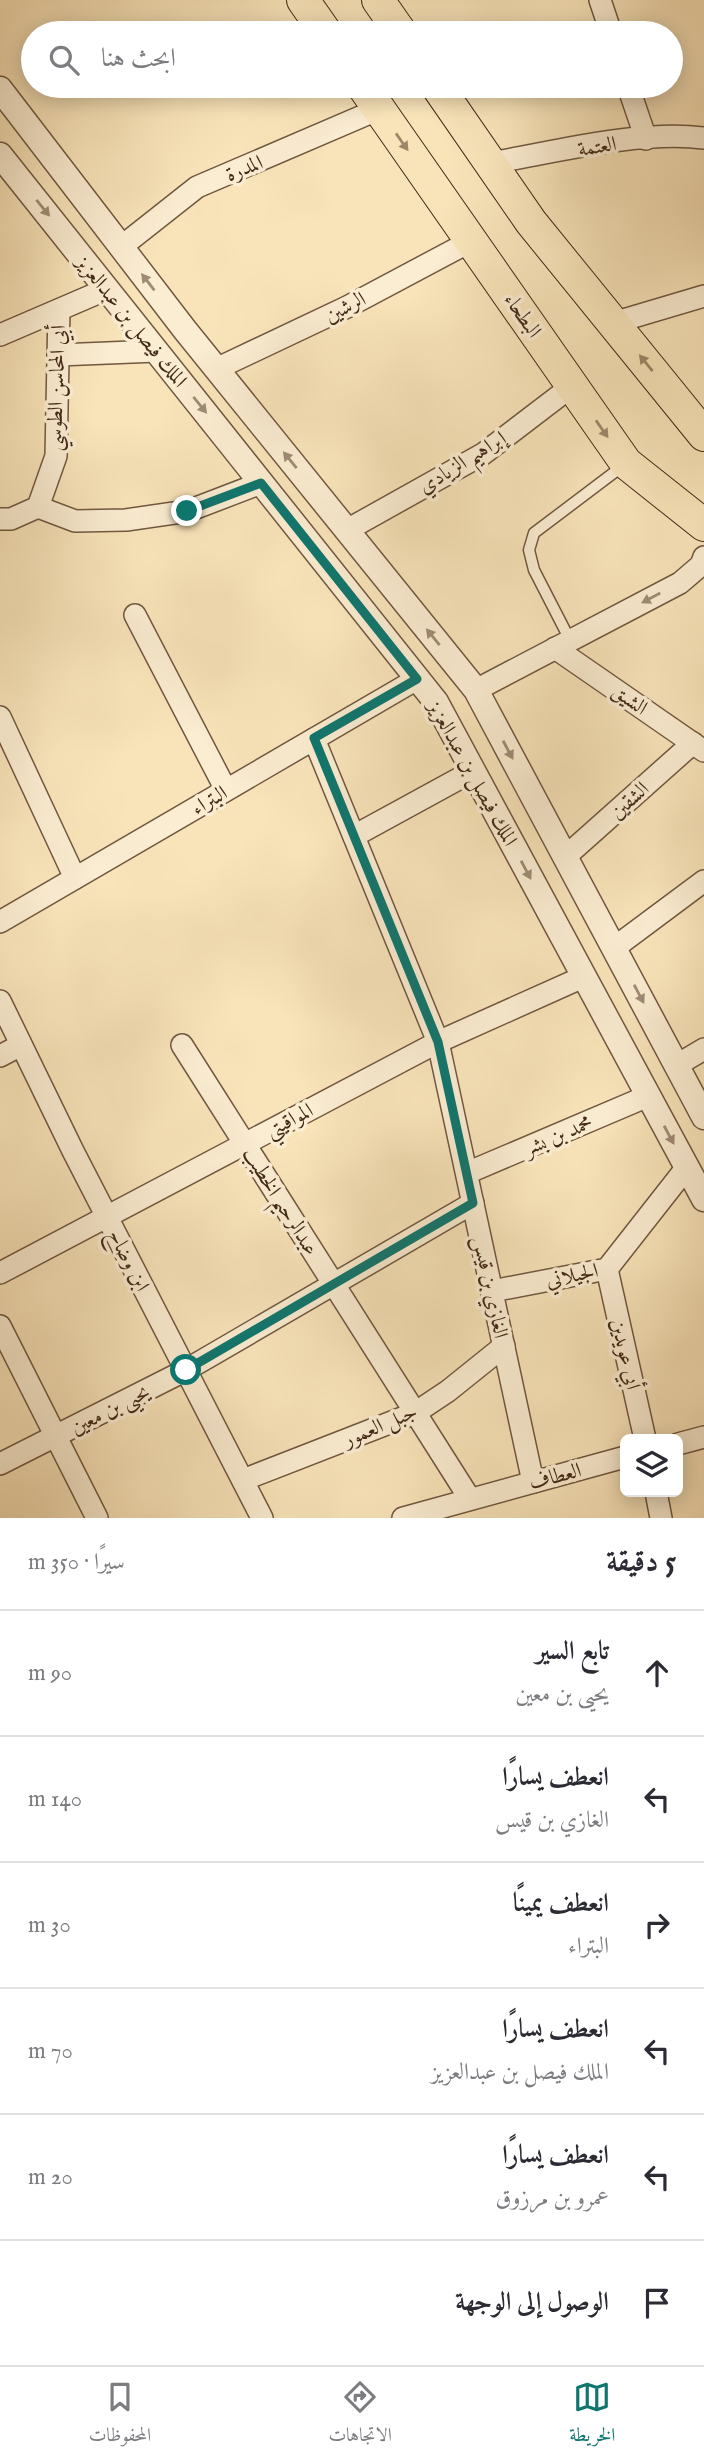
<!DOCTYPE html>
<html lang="ar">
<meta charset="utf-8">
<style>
body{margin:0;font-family:"IM FELL English",Amiri,serif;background:#f2f2f3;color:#2b2b33;direction:rtl}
.controls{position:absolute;right:21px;bottom:21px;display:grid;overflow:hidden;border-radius:10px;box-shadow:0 4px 18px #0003}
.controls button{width:63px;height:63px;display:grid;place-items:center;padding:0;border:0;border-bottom:2px solid #e1e1e2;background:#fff;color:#2b2b33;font:35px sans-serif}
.stop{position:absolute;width:21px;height:21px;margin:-16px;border:5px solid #0f766e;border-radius:50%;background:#fff}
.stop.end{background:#0f766e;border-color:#fff;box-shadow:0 2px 7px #0008}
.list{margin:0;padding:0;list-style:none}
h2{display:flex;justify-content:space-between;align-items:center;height:91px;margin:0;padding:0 28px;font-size:30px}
h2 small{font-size:23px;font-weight:400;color:#7c7c81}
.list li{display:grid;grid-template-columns:46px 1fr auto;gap:21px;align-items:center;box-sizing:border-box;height:126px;padding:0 28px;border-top:2px solid #e1e1e2}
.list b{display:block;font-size:26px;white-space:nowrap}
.list p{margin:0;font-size:23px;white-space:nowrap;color:#7c7c81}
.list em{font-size:23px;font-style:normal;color:#7c7c81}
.icon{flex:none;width:38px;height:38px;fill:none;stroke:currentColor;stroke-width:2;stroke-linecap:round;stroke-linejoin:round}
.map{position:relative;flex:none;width:704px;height:1518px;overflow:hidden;direction:ltr}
.search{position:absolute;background:#fff;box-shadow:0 4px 18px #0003;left:21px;right:21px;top:21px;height:77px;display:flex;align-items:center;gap:18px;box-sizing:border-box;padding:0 24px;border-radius:38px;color:#7c7c81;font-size:26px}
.sheet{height:847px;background:#fff}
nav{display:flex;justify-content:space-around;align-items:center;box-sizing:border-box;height:98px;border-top:2px solid #e1e1e2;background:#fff;font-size:19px;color:#7c7c81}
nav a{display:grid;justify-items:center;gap:4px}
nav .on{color:#0f766e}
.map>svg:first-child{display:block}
</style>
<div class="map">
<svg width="704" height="1518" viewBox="0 0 704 1518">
<rect width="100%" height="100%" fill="#f9e4ba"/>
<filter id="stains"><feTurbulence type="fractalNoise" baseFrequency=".00286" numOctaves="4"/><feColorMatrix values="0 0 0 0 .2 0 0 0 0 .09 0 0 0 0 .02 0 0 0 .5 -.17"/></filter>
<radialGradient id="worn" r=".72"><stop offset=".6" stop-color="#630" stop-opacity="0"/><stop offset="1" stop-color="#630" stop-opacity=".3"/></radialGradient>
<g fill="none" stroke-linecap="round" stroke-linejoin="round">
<defs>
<polyline id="service" points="570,640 534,570 529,550 534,533 624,465"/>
<g id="minor">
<polyline points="600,0 611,33"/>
<polyline points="628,86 646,139"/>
<path d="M 491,163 C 555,152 639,130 704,138"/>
<polyline points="121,247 197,187 379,109"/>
<polyline points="613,323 704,296"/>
<polyline points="0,335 107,289"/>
<polyline points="58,355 157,351"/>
<polyline points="216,369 347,307 471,241"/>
<polyline points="38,507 75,521 126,520 188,511 261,483"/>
<polyline points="0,519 11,519 38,507 56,456 59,310"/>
<polyline points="347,530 483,454 572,386"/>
<polyline points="135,615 226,790"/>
<polyline points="555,648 704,751"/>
<polyline points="476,690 680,583 701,565 704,557"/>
<polyline points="0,717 75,878"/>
<polyline points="314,739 438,1042 533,1482"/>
<polyline points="354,836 473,771"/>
<polyline points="565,857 693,743"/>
<polyline points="0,922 417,679"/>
<polyline points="614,948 704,881"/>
<polyline points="0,1001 73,1151 262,1518"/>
<polyline points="182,1045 470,1499"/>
<polyline points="0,1056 21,1045"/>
<polyline points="677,1065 704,1049"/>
<polyline points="467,1173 648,1096"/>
<polyline points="607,1269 645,1439"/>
<polyline points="0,1273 438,1042 583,977"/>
<polyline points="492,1291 607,1269 687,1167"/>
<polyline points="0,1326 97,1518"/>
<polyline points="678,1444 704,1437"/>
<polyline points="0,1464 186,1370 473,1203"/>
<polyline points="243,1480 415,1413 448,1391 504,1346"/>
<polyline points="656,1492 661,1518"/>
<polyline points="403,1518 625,1457"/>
</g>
<g id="tertiary">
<polyline points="0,89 185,330 476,690 704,1117"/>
<polyline points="0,155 436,702 704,1199"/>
</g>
<g id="primary">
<polyline points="303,0 326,33"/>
<polyline points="378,0 401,33"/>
<polyline points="363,86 626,463 704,525"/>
<polyline points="437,86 531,222 704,435"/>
</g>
</defs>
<use href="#service" stroke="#705840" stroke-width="13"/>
<use href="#minor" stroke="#705840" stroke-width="24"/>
<use href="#tertiary" stroke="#705840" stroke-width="27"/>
<use href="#primary" stroke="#422a18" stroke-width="34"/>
<use href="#service" stroke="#fbedd2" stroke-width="10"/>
<use href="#minor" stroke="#fbedd2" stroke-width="21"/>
<use href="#tertiary" stroke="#fbedd2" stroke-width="24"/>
<use href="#primary" stroke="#f9e4ba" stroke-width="32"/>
</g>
<defs><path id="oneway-solid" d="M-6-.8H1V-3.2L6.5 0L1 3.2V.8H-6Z" transform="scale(1.75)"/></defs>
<g fill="#9e8769">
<use href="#oneway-solid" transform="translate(402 142) rotate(55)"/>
<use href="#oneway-solid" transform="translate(646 363) rotate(-129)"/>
<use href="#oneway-solid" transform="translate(602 429) rotate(55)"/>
</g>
<g fill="#9e8c75">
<use href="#oneway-solid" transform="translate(43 208) rotate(51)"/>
<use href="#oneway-solid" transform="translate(148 282) rotate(-128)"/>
<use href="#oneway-solid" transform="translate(200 405) rotate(51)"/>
<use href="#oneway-solid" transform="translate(290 460) rotate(-129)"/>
<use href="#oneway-solid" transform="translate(651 598) rotate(152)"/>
<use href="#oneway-solid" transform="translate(433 637) rotate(-129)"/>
<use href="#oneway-solid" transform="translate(508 750) rotate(62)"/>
<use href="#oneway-solid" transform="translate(526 870) rotate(62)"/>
<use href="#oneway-solid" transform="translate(639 994) rotate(62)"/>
<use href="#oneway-solid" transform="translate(669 1135) rotate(62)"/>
</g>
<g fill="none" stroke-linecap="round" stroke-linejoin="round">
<polyline stroke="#0f766e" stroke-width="9" points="186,1370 473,1203 438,1042 314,738 417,679 261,483 187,511"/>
</g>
<g text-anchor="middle" stroke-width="7" stroke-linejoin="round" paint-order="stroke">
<g font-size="21" fill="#422a18" stroke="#fbedd2">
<text transform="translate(597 146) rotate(-9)" y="7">العتمة</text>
<text transform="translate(244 168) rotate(-22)" y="7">المدرة</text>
<text transform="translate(345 307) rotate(-27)" y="7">الرشين</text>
<text transform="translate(523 315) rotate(55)" y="7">البطحاء</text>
<text transform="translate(132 321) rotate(51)" y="7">الملك فيصل بن عبدالعزيز</text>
<text transform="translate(56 388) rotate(-88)" y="7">أبي المحاسن الطوسي</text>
<text transform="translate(462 462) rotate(-32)" y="7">إبراهيم الزيادي</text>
<text transform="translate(630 699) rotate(35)" y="7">الشيق</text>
<text transform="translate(473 773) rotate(61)" y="7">الملك فيصل بن عبدالعزيز</text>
<text transform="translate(209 800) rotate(-30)" y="7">البتراء</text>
<text transform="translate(629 800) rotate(-42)" y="7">الشقين</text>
<text transform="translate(289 1120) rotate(-28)" y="7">المواقيتي</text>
<text transform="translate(558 1135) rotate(-23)" y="7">محمد بن بشر</text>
<text transform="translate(281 1201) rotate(58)" y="7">عبدالرحيم الخطيب</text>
<text transform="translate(129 1260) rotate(63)" y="7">ابن وضاح</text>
<text transform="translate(572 1275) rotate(-12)" y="7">الجيلاني</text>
<text transform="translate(491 1287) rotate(78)" y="7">الغازي بن قيس</text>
<text transform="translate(626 1354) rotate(77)" y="7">أبي عويدين</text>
<text transform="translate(110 1409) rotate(-27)" y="7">يحيى بن معين</text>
<text transform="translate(380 1425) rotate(-23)" y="7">جبل العمور</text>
<text transform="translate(555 1476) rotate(-15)" y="7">العطاف</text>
</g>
</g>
<rect width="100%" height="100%" filter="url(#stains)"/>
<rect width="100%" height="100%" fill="url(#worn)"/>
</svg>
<div class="controls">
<button><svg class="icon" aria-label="layers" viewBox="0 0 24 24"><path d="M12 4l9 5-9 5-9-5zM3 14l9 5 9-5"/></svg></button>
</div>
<div class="stop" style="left:186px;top:1370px"></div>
<div class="stop end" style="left:187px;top:511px"></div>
<div class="search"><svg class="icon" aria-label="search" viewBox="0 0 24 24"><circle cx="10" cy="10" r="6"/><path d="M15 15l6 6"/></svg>ابحث هنا</div>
</div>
<section class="sheet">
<h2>5 دقيقة<small>سيرًا · 350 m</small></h2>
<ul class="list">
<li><svg class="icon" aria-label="ahead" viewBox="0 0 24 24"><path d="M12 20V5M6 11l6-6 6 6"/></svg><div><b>تابع السير</b><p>يحيى بن معين</p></div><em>90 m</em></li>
<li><svg class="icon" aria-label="left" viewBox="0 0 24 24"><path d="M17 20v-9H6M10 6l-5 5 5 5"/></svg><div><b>انعطف يسارًا</b><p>الغازي بن قيس</p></div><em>140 m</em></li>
<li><svg class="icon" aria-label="right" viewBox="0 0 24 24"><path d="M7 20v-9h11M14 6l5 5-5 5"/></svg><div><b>انعطف يمينًا</b><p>البتراء</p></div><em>30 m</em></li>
<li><svg class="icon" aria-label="left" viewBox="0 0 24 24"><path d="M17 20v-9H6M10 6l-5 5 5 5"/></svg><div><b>انعطف يسارًا</b><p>الملك فيصل بن عبدالعزيز</p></div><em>70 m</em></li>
<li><svg class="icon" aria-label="left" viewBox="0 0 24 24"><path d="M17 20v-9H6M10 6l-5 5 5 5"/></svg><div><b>انعطف يسارًا</b><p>عمرو بن مرزوق</p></div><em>20 m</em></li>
<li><svg class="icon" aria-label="arrive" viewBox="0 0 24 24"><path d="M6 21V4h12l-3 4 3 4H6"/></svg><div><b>الوصول إلى الوجهة</b></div></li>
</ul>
</section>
<nav>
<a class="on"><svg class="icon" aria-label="map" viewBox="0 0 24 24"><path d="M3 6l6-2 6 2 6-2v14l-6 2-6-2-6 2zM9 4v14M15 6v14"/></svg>الخريطة</a>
<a><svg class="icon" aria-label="directions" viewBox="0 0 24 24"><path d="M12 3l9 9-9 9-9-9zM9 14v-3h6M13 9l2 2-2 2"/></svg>الاتجاهات</a>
<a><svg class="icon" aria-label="saved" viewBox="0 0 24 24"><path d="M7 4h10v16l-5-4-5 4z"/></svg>المحفوظات</a>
</nav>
